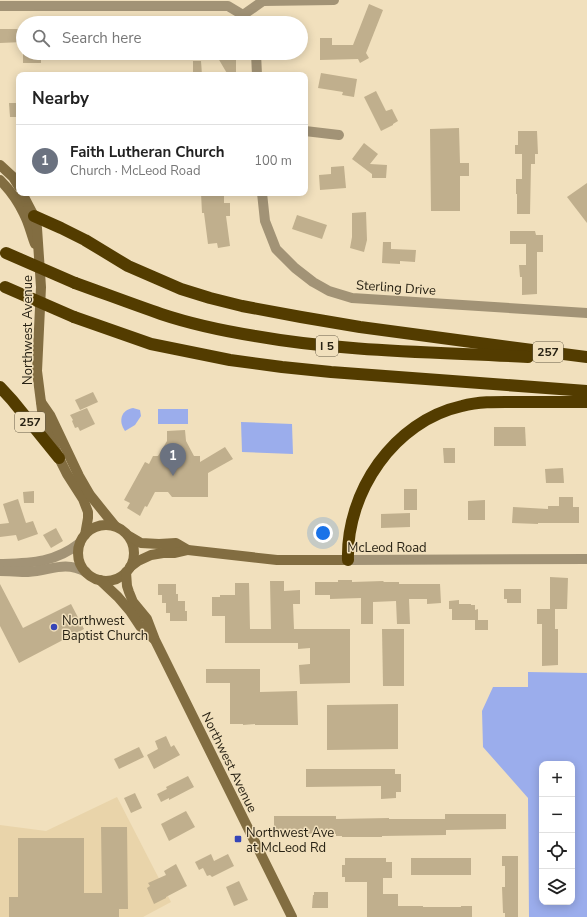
<!DOCTYPE html>
<meta charset="utf-8">
<style>
body{margin:0;font-family:"Nunito Sans",sans-serif;background:#f6f6f6;color:#222}
.controls{position:absolute;right:12px;bottom:12px;display:grid;overflow:hidden;border-radius:8px;box-shadow:0 2px 10px #0003}
.controls button{width:36px;height:36px;display:grid;place-items:center;padding:0;border:0;border-bottom:1px solid #e0e0e0;background:#fff;color:#222;font:20px sans-serif}
.you{position:absolute;left:323px;top:533px;width:14px;height:14px;margin:-10px;border:3px solid #fff;border-radius:50%;background:#1a73e8;box-shadow:0 0 0 6px #1a73e833}
.badge{display:grid;place-items:center;width:26px;height:26px;border-radius:50%;background:#111827;color:#fff;font-size:13px;font-weight:700}
.pin{position:absolute;translate:-50% -33px;filter:drop-shadow(0 1px 2px #0008)}
.pin::after{content:'';position:absolute;top:21px;width:14px;height:12px;background:inherit;clip-path:polygon(0 0,100% 0,50% 100%)}
.list{margin:0;padding:0;list-style:none}
h2{display:flex;justify-content:space-between;align-items:center;height:52px;margin:0;padding:0 16px;font-size:17px}
h2 small{font-size:13px;font-weight:400;color:#767676}
.list li{display:grid;grid-template-columns:26px 1fr auto;gap:12px;align-items:center;box-sizing:border-box;height:72px;padding:0 16px;border-top:1px solid #e0e0e0}
.list b{display:block;font-size:15px;white-space:nowrap}
.list p{margin:0;font-size:13px;white-space:nowrap;color:#767676}
.list em{font-size:13px;font-style:normal;color:#767676}
.icon{flex:none;width:22px;height:22px;fill:none;stroke:currentColor;stroke-width:2;stroke-linecap:round;stroke-linejoin:round}
.map{position:relative;flex:none;width:587px;height:917px;overflow:hidden}
.search{position:absolute;background:#fff;box-shadow:0 2px 10px #0003;left:16px;top:16px;width:292px;height:44px;display:flex;align-items:center;gap:10px;box-sizing:border-box;padding:0 14px;border-radius:22px;color:#767676;font-size:15px}
.panel{position:absolute;background:#fff;box-shadow:0 2px 10px #0003;left:16px;top:72px;width:292px;height:124px;border-radius:8px}
.map>svg:first-child{display:block}
</style>
<div class="map">
<svg width="587" height="917" viewBox="0 0 587 917">
<rect width="100%" height="100%" fill="#f1e0bd"/>
<polygon fill="#e9d4aa" points="117,797 171,902 143,917 0,917 0,825 46,831"/>
<g fill="#9badec" fill-rule="evenodd">
<path d="M 133,408 L 140,410 L 141,416 L 135,425 L 125,431 C 118,421 121,410 133,408 Z"/>
<rect x="158" y="409" width="30" height="15"/>
<polygon points="241,422 292,424 293,454 242,452"/>
<path d="M 528,672 L 587,673 L 587,917 L 529,917 L 528,798 L 483,747 L 482,711 L 493,687 L 528,687 ZM 542,764 L 572,764 L 572,902 L 542,902 Z"/>
</g>
<g fill="#c0af8d">
<polygon points="369,4 383,10 366,53 369,58 360,63 358,59 320,60 320,38 332,38 332,45 353,45"/>
<polygon points="0,29 23,29 23,42 0,43"/>
<rect x="23" y="53" width="18" height="10"/>
<polygon points="215,53 231,53 236,60 236,75 228,75"/>
<polygon points="193,61 201,61 202,75 193,75"/>
<polygon points="321,73 357,79 354,97 342,95 343,92 318,88"/>
<polygon points="376,91 386,111 392,109 398,121 393,124 393,125 381,131 364,97"/>
<polygon points="9,103 19,103 19,117 10,117"/>
<polygon points="459,128 460,163 469,163 469,176 460,176 460,211 431,211 430,129"/>
<polygon points="518,131 537,131 538,154 535,154 535,164 531,164 530,214 517,214 517,194 516,194 516,179 522,179 522,154 515,154 515,145 518,145"/>
<polygon points="364,143 378,154 370,164 387,165 386,178 372,178 372,174 352,159"/>
<polygon points="344,166 346,188 320,190 319,175 331,174 331,167"/>
<polygon points="587,183 587,223 567,197"/>
<polygon points="201,193 224,193 224,203 230,203 230,216 226,216 230,246 218,248 217,243 208,244 204,213 202,213"/>
<polygon points="366,212 367,240 364,252 350,248 352,237 352,213"/>
<polygon points="297,215 327,225 322,239 292,229"/>
<polygon points="510,231 535,231 536,235 543,235 543,252 537,252 537,294 522,295 522,277 520,277 519,265 526,265 526,244 510,244"/>
<polygon points="383,242 391,242 391,249 416,250 415,262 400,261 400,264 382,263"/>
<polygon points="93,392 98,402 80,410 75,400"/>
<polygon points="87,408 95,424 80,431 78,427 75,428 72,421 73,420 70,415"/>
<polygon points="494,427 525,427 526,446 494,446"/>
<polygon points="185,430 186,441 194,456 200,456 200,462 225,447 233,459 208,473 208,497 172,497 168,492 155,492 147,507 145,506 140,516 127,508 130,503 124,500 145,462 149,464 153,456 158,456 167,441 167,431"/>
<polygon points="443,448 455,448 455,463 444,463"/>
<polygon points="563,468 564,483 546,483 545,469"/>
<rect x="404" y="489" width="13" height="21"/>
<polygon points="34,491 34,503 24,503 23,492"/>
<polygon points="559,497 573,497 573,507 579,507 579,523 538,523 538,524 512,523 513,507 548,509 548,506 559,506"/>
<polygon points="18,499 26,523 33,521 38,534 18,541 16,535 0,537 0,524 9,523 3,504"/>
<polygon points="485,500 485,520 468,520 468,501"/>
<polygon points="410,513 410,527 381,528 381,514"/>
<polygon points="56,528 63,541 51,548 43,535"/>
<polygon points="550,577 568,578 567,609 550,609"/>
<polygon points="338,580 352,580 352,582 383,581 384,582 399,582 399,584 440,584 441,603 427,604 427,599 409,599 410,624 397,624 396,601 373,602 373,624 361,624 361,598 330,599 330,595 315,595 315,582 338,582"/>
<polygon points="270,581 284,581 284,591 300,590 300,604 293,604 294,629 350,629 350,683 300,684 299,665 310,664 310,648 298,649 298,643 225,643 225,616 212,616 212,597 220,597 220,595 235,595 235,583 249,583 250,629 271,629"/>
<polygon points="0,584 23,628 71,604 84,629 19,663 0,626"/>
<polygon points="158,584 176,584 176,594 178,594 178,601 185,601 185,611 187,611 187,621 170,621 170,613 166,613 166,603 162,603 162,595 158,595"/>
<polygon points="504,589 521,589 521,603 507,603 507,599 504,599"/>
<polygon points="459,600 459,604 471,604 471,605 475,605 475,610 478,609 478,620 488,620 488,630 475,630 475,620 452,620 452,609 449,609 449,601"/>
<polygon points="537,609 555,609 555,629 558,629 558,665 542,666 542,624 537,624"/>
<polygon points="382,629 404,629 404,686 383,686"/>
<polygon points="206,669 260,669 260,692 297,691 298,725 255,725 255,724 243,725 243,724 230,724 230,683 206,683"/>
<polygon points="398,704 398,749 327,750 327,705"/>
<polygon points="166,736 171,747 174,745 180,755 154,769 147,755 158,749 155,741"/>
<polygon points="139,747 144,757 119,769 114,759"/>
<polygon points="306,769 395,769 395,774 401,774 401,792 396,792 396,798 381,799 381,786 306,787"/>
<polygon points="188,776 194,787 169,800 169,798 161,802 157,794 167,789 166,787"/>
<polygon points="135,793 142,808 131,813 124,798"/>
<polygon points="186,811 195,827 169,841 161,824"/>
<polygon points="445,814 506,814 506,829 446,830 446,835 382,836 382,837 342,837 342,836 336,836 336,834 278,833 274,830 274,816 336,816 336,819 389,818 389,819 445,819"/>
<polygon points="101,827 127,827 128,909 119,909 119,917 9,917 9,897 18,897 18,838 84,838 84,893 102,893"/>
<polygon points="211,854 214,861 228,854 234,866 212,877 210,875 207,876 203,868 199,870 195,862"/>
<polygon points="502,856 518,856 518,917 505,917 505,913 503,913 502,887 505,887 505,866 502,866"/>
<polygon points="345,858 386,858 386,862 392,862 392,878 383,878 383,894 398,894 398,906 423,906 423,907 461,907 461,906 472,906 472,917 367,917 367,882 345,882 345,877 342,877 342,865 345,865"/>
<rect x="411" y="858" width="60" height="17"/>
<polygon points="176,864 187,886 166,897 166,898 154,904 147,888 150,886 148,883 166,875 164,871"/>
<polygon points="239,881 248,900 234,906 226,887"/>
<polygon points="314,892 328,892 328,908 312,908 313,895 314,895"/>
</g>
<g fill="none" stroke-linecap="round" stroke-linejoin="round">
<g stroke="#a29376" stroke-width="10">
<polyline points="0,6 228,6 243,15 249,23"/>
<polyline points="243,15 263,1 334,0"/>
<polyline points="256,53 257,75"/>
<polyline points="305,131 339,135"/>
<polyline points="262,193 265,221 276,249 295,268 313,282 329,291 352,298 587,313"/>
<polyline points="348,560 587,559"/>
<path d="M 0,564 C 32,563 54,563 80,543"/>
<path d="M 0,571 C 9,571 19,572 28,572 C 51,571 63,560 86,572"/>
</g>
<g stroke="#826d41" stroke-width="10">
<polyline points="0,165 13,177 19,187"/>
<path d="M 0,180 C 10,190 18,201 24,214 C 29,223 31,234 35,244"/>
<polyline points="22,193 34,216 37,228 41,287 37,371 43,418 59,458 67,474 83,499 88,512 88,518 85,535"/>
<polyline points="41,402 50,415 79,476 90,495 115,526"/>
<circle cx="106" cy="553" r="28"/>
<polyline points="129,536 141,543 159,544 176,543 188,550 277,560 348,560"/>
<polyline points="130,567 138,561 151,555 163,553 175,553 188,550"/>
<polyline points="126,572 127,586 129,592 133,602 147,619 155,640 292,917"/>
<polyline points="100,580 118,597 130,611 140,626 154,639"/>
</g>
<g stroke="#533c00" stroke-width="12">
<polyline points="34,216 61,228 85,240 128,266 181,289 210,298 242,306 301,317 360,327 509,347 587,357"/>
<path d="M 75,283 C 103,293 132,304 161,314 C 191,324 224,331 255,336 C 345,352 437,352 528,357"/>
<polyline points="74,317 151,344 230,360 282,367 331,372 587,391"/>
<polyline points="0,387 12,400 59,458"/>
<path d="M 348,560 C 346,492 394,421 462,406 C 481,401 501,402 520,402 C 542,402 565,402 587,402"/>
</g>
<g stroke="#533c00" stroke-width="12">
<polyline points="6,253 75,283"/>
<polyline points="5,287 74,317"/>
</g>
</g>
<g fill="#3645b7" stroke="#f1e0bd" stroke-width="1.5">
<circle cx="54" cy="627" r="4"/>
<rect x="234" y="835" width="8" height="8" rx="2"/>
</g>
<g text-anchor="middle" stroke-width="3" stroke-linejoin="round" paint-order="stroke">
<g fill="#f1e0bd" stroke="#645b47" stroke-width="1">
<rect x="316" y="336" width="22" height="20" rx="3"/>
<rect x="533" y="342" width="30" height="20" rx="3"/>
<rect x="15" y="412" width="30" height="20" rx="3"/>
</g>
<g font-size="12" font-weight="bold" fill="#282214">
<text x="327" y="350">I 5</text>
<text x="548" y="356">257</text>
<text x="30" y="426">257</text>
</g>
<g font-size="13" fill="#282214" stroke="#f1e0bd">
<text transform="translate(396 287) rotate(4)" y="5">Sterling Drive</text>
<text transform="translate(27 330) rotate(-90)" y="5">Northwest Avenue</text>
<text x="387" y="552">McLeod Road</text>
<text transform="translate(230 762) rotate(64)" y="5">Northwest Avenue</text>
</g>
<g font-size="13" fill="#282214" stroke="#f1e0bd" text-anchor="start">
<text x="62" y="625">Northwest<tspan x="62" dy="15">Baptist Church</tspan></text>
<text x="246" y="837">Northwest Ave<tspan x="246" dy="15">at McLeod Rd</tspan></text>
</g>
</g>
</svg>
<div class="controls">
<button>+</button>
<button>−</button>
<button><svg class="icon" aria-label="locate" viewBox="0 0 24 24"><circle cx="12" cy="12" r="6"/><path d="M12 2v4M12 18v4M2 12h4M18 12h4"/></svg></button>
<button><svg class="icon" aria-label="layers" viewBox="0 0 24 24"><path d="M12 4l9 5-9 5-9-5zM3 14l9 5 9-5"/></svg></button>
</div>
<div class="you"></div>
<div class="pin badge" style="left:173px;top:476px;background:#6b7280">1</div>
<div class="search"><svg class="icon" aria-label="search" viewBox="0 0 24 24"><circle cx="10" cy="10" r="6"/><path d="M15 15l6 6"/></svg>Search here</div>
<section class="panel">
<h2>Nearby<small></small></h2>
<ul class="list">
<li><span class="badge" style="background:#6b7280">1</span><div><b>Faith Lutheran Church</b><p>Church · McLeod Road</p></div><em>100 m</em></li>
</ul>
</section>
</div>
